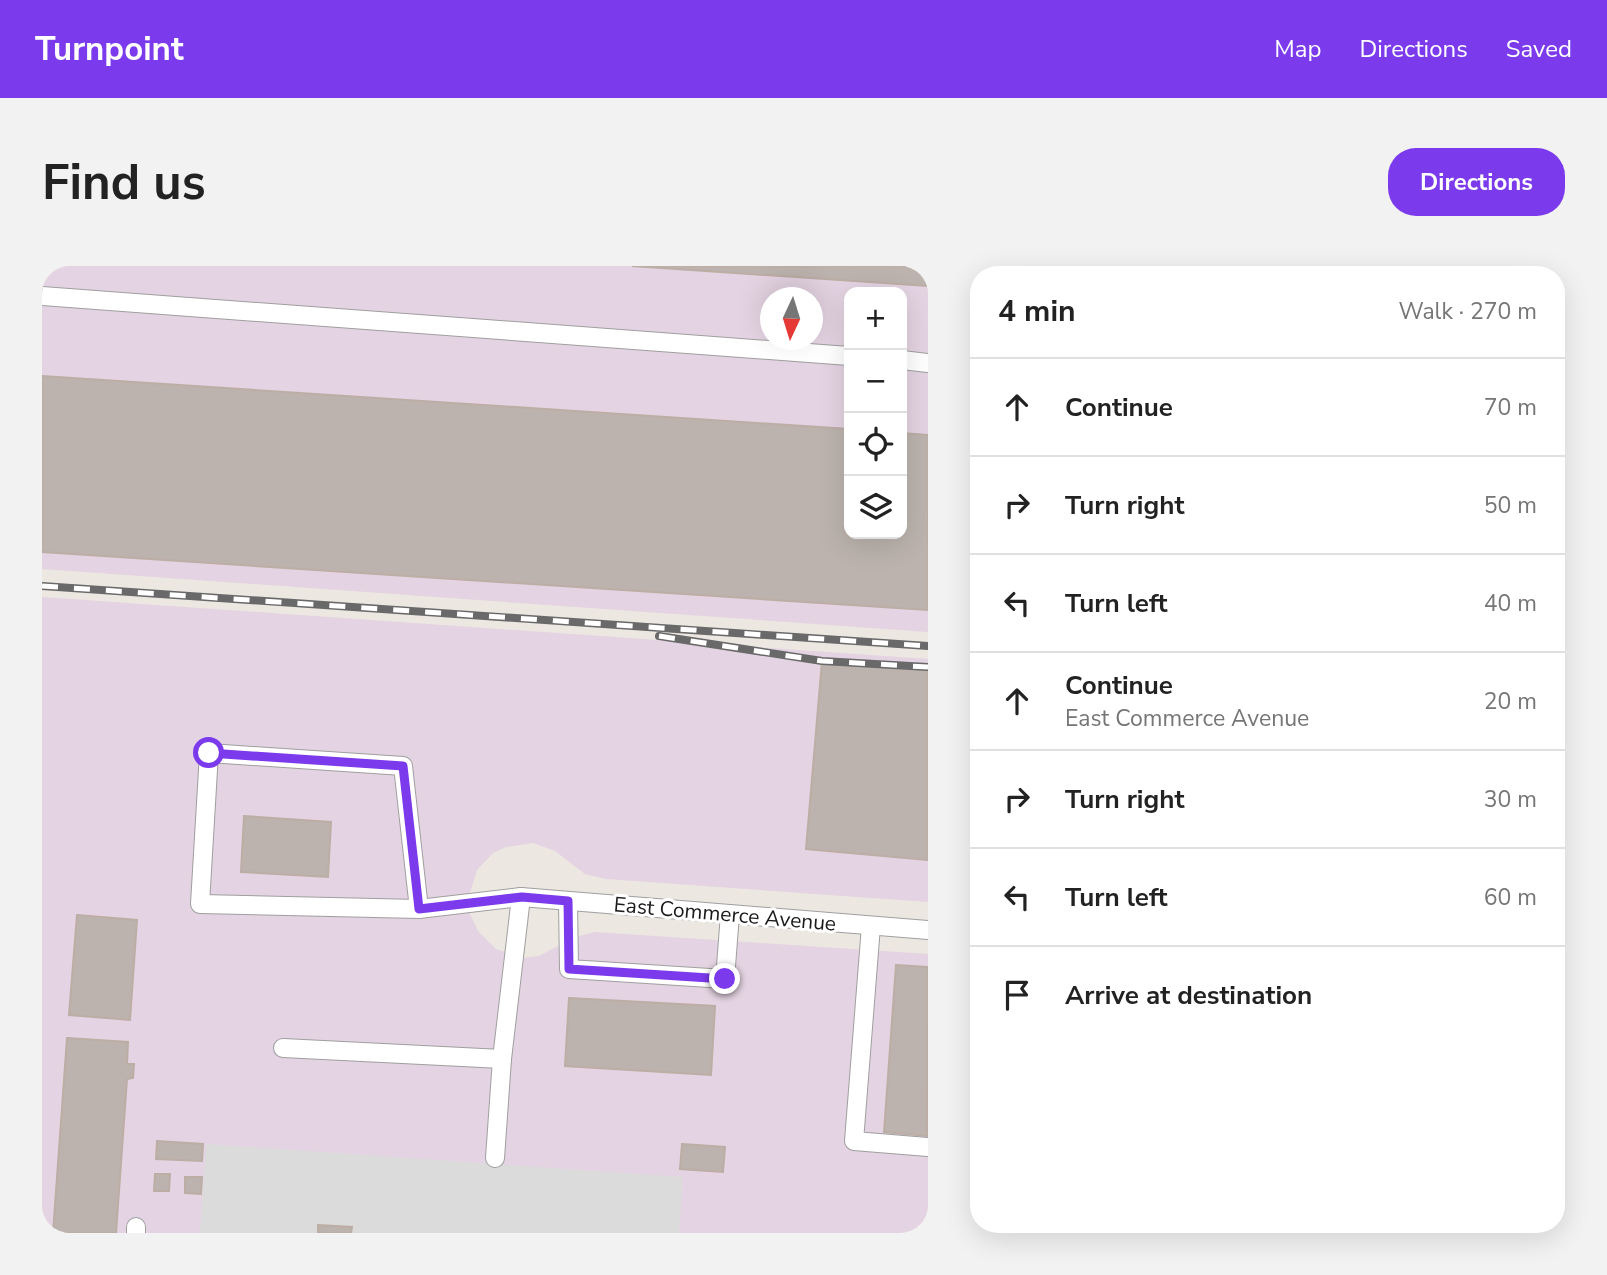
<!DOCTYPE html>
<meta charset="utf-8">
<style>
body{margin:0;font-family:"Nunito Sans",sans-serif;background:#f2f2f2;color:#222}
.controls{position:absolute;right:21px;top:21px;display:grid;overflow:hidden;border-radius:14px;box-shadow:0 7px 28px #0002}
.controls button{width:63px;height:63px;display:grid;place-items:center;padding:0;border:0;border-bottom:2px solid #e0e0e0;background:#fff;color:#222;font:35px sans-serif}
.compass{position:absolute;left:718px;top:21px;width:63px;height:63px;border-radius:50%;background:#fff;box-shadow:0 7px 28px #0002;rotate:184deg}
.stop{position:absolute;width:21px;height:21px;margin:-16px;border:5px solid #7c3aed;border-radius:50%;background:#fff}
.stop.end{background:#7c3aed;border-color:#fff;box-shadow:0 2px 7px #0008}
.list{margin:0;padding:0;list-style:none}
h2{display:flex;justify-content:space-between;align-items:center;height:91px;margin:0;padding:0 28px;font-size:30px}
h2 small{font-size:23px;font-weight:400;color:#767676}
.list li{display:grid;grid-template-columns:46px 1fr auto;gap:21px;align-items:center;box-sizing:border-box;height:98px;padding:0 28px;border-top:2px solid #e0e0e0}
.list b{display:block;font-size:26px;white-space:nowrap}
.list p{margin:0;font-size:23px;white-space:nowrap;color:#767676}
.list em{font-size:23px;font-style:normal;color:#767676}
.icon{flex:none;width:38px;height:38px;fill:none;stroke:currentColor;stroke-width:2;stroke-linecap:round;stroke-linejoin:round}
.map{position:relative;flex:none;width:886px;height:967px;overflow:hidden;border-radius:28px}
header{display:flex;align-items:center;gap:42px;box-sizing:border-box;height:98px;padding:0 35px;background:#7c3aed;color:#fff}
header strong{font-size:33px}
nav{display:flex;gap:38px;margin-inline-start:auto;font-size:24px}
.intro{display:flex;align-items:center;justify-content:space-between;box-sizing:border-box;height:168px;padding:0 42px}
h1{margin:0;font-size:49px}
.button{padding:18px 32px;border-radius:28px;background:#7c3aed;color:#fff;font-size:24px;font-weight:700}
main{display:flex;gap:42px;padding:0 42px}
aside{flex:1;background:#fff;border-radius:28px;box-shadow:0 7px 28px #0002}
.map>svg:first-child{display:block}
</style>
<header>
<strong>Turnpoint</strong>
<nav><a>Map</a><a>Directions</a><a>Saved</a></nav>
</header>
<div class="intro"><h1>Find us</h1><a class="button">Directions</a></div>
<main>
<div class="map">
<svg width="886" height="967" viewBox="0 0 886 967">
<rect width="100%" height="100%" fill="#ece7e1"/>
<g fill="#e4d3e2" fill-rule="evenodd">
<path d="M 0,0 L 886,0 L 886,366 L 0,303 ZM 807,26 L 860,26 L 860,268 L 807,268 ZM 729,32 L 771,32 L 771,74 L 729,74 Z"/>
<polygon points="0,331 886,393 886,636 564,613 543,608 513,585 491,577 464,581 451,587 435,604 427,630 428,648 436,665 454,683 480,692 497,690 533,671 553,666 886,688 886,967 0,967"/>
</g>
<polygon fill="#dbdbdb" points="164,878 641,911 637,967 158,967"/>
<g fill="#bcb3ae" stroke="#bcada5" stroke-width="2">
<polygon points="590,0 886,0 886,20"/>
<polygon points="0,110 807,163 807,268 860,268 860,167 886,169 886,344 0,286"/>
<polygon points="780,395 886,404 886,594 764,583"/>
<polygon points="202,550 289,556 286,611 199,606"/>
<polygon points="35,649 95,654 88,754 27,749"/>
<polygon points="854,699 886,701 885,870 842,866"/>
<polygon points="527,732 673,740 669,809 523,800"/>
<polygon points="25,772 86,776 85,798 92,798 91,812 85,813 74,967 11,967"/>
<polygon points="115,875 161,878 160,895 114,893"/>
<polygon points="640,878 683,881 681,906 638,903"/>
<polygon points="113,908 128,908 127,925 112,925"/>
<polygon points="143,911 160,911 159,928 143,927"/>
<polygon points="276,959 310,961 309,967 276,967"/>
</g>
<g fill="none" stroke-linecap="round" stroke-linejoin="round">
<defs>
<g id="minor">
<polyline points="0,30 807,90"/>
<polyline points="860,94 886,97"/>
<polyline points="526,635 527,703 683,713 688,648"/>
<polyline points="377,643 361,500 167,487 158,638 377,643 479,631 886,664"/>
<polyline points="829,660 812,875 886,881"/>
<polyline points="241,782 460,793"/>
<polyline points="453,892 460,793 479,631"/>
<polyline points="94,967 94,961"/>
</g>
</defs>
<use href="#minor" stroke="#9f9f9f" stroke-width="20"/>
<use href="#minor" stroke="#fff" stroke-width="18"/>
<defs>
<g id="rail">
<polyline points="0,320 886,380"/>
<polyline points="617,370 780,395 886,401"/>
</g>
</defs>
<use href="#rail" stroke="#696969" stroke-width="8"/>
<use href="#rail" stroke="#fff" stroke-width="5" stroke-dasharray="16" stroke-linecap="butt"/>
</g>
<g fill="none" stroke-linecap="round" stroke-linejoin="round">
<polyline stroke="#7c3aed" stroke-width="9" points="167,487 361,500 377,643 480,631 526,635 527,703 683,713"/>
</g>
<g text-anchor="middle" stroke-width="6" stroke-linejoin="round" paint-order="stroke">
<g font-size="21" fill="#1b1b1b" stroke="#fff">
<text transform="translate(683 648) rotate(5)" y="7">East Commerce Avenue</text>
</g>
</g>
</svg>
<div class="controls">
<button>+</button>
<button>−</button>
<button><svg class="icon" aria-label="locate" viewBox="0 0 24 24"><circle cx="12" cy="12" r="6"/><path d="M12 2v4M12 18v4M2 12h4M18 12h4"/></svg></button>
<button><svg class="icon" aria-label="layers" viewBox="0 0 24 24"><path d="M12 4l9 5-9 5-9-5zM3 14l9 5 9-5"/></svg></button>
</div>
<svg class="compass" viewBox="-18 -18 36 36"><path d="M0-13l5 13h-10z" fill="#e53935"/><path d="M0 13l5-13h-10z" fill="#767676"/></svg>
<div class="stop" style="left:167px;top:487px"></div>
<div class="stop end" style="left:683px;top:713px"></div>
</div>
<aside>
<h2>4 min<small>Walk · 270 m</small></h2>
<ul class="list">
<li><svg class="icon" aria-label="ahead" viewBox="0 0 24 24"><path d="M12 20V5M6 11l6-6 6 6"/></svg><div><b>Continue</b></div><em>70 m</em></li>
<li><svg class="icon" aria-label="right" viewBox="0 0 24 24"><path d="M7 20v-9h11M14 6l5 5-5 5"/></svg><div><b>Turn right</b></div><em>50 m</em></li>
<li><svg class="icon" aria-label="left" viewBox="0 0 24 24"><path d="M17 20v-9H6M10 6l-5 5 5 5"/></svg><div><b>Turn left</b></div><em>40 m</em></li>
<li><svg class="icon" aria-label="ahead" viewBox="0 0 24 24"><path d="M12 20V5M6 11l6-6 6 6"/></svg><div><b>Continue</b><p>East Commerce Avenue</p></div><em>20 m</em></li>
<li><svg class="icon" aria-label="right" viewBox="0 0 24 24"><path d="M7 20v-9h11M14 6l5 5-5 5"/></svg><div><b>Turn right</b></div><em>30 m</em></li>
<li><svg class="icon" aria-label="left" viewBox="0 0 24 24"><path d="M17 20v-9H6M10 6l-5 5 5 5"/></svg><div><b>Turn left</b></div><em>60 m</em></li>
<li><svg class="icon" aria-label="arrive" viewBox="0 0 24 24"><path d="M6 21V4h12l-3 4 3 4H6"/></svg><div><b>Arrive at destination</b></div></li>
</ul>
</aside>
</main>
